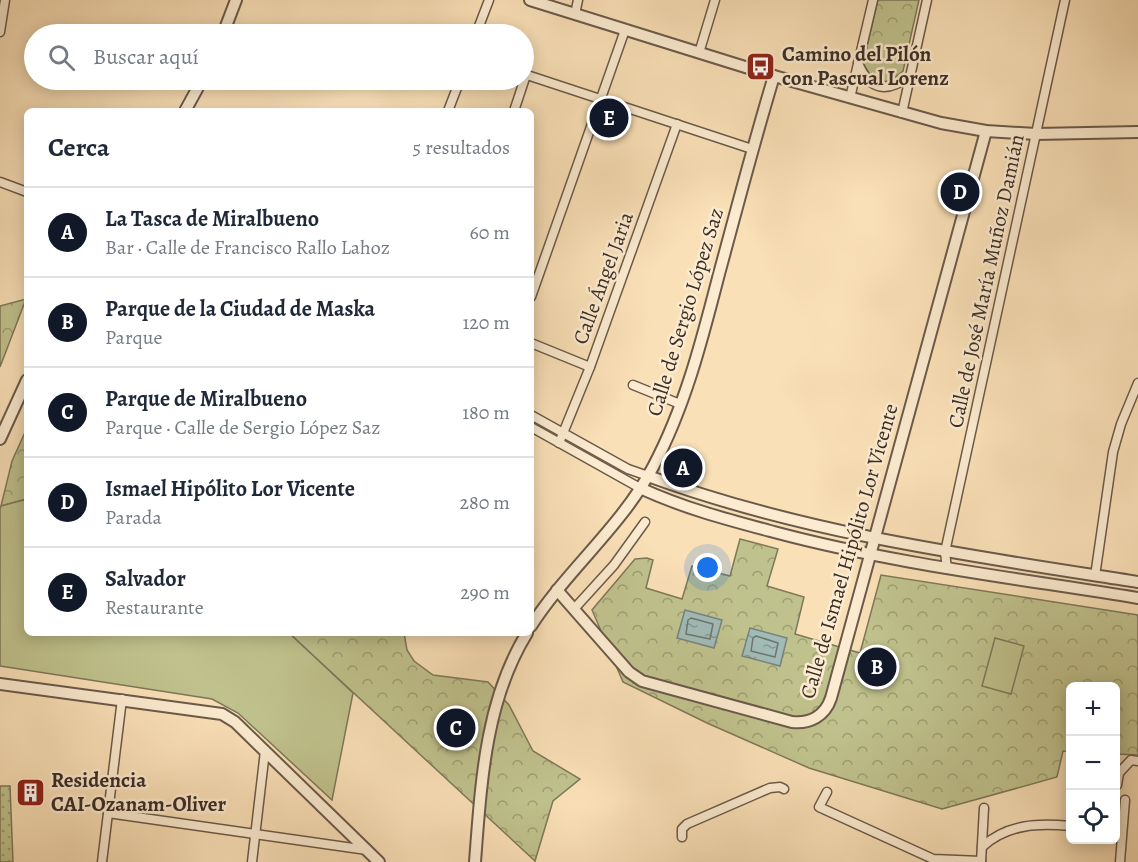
<!DOCTYPE html>
<html lang="es">
<meta charset="utf-8">
<style>
body{margin:0;font-family:Alegreya,serif;background:#f2f2f3;color:#1f2937}
.controls{position:absolute;right:18px;bottom:18px;display:grid;overflow:hidden;border-radius:9px;box-shadow:0 3px 15px #0003}
.controls button{width:54px;height:54px;display:grid;place-items:center;padding:0;border:0;border-bottom:2px solid #e0e1e3;background:#fff;color:#1f2937;font:30px sans-serif}
.you{position:absolute;left:708px;top:568px;width:21px;height:21px;margin:-15px;border:4px solid #fff;border-radius:50%;background:#1a73e8;box-shadow:0 0 0 9px #1a73e833}
.badge{display:grid;place-items:center;width:39px;height:39px;border-radius:50%;background:#111827;color:#fff;font-size:20px;font-weight:700}
.pin{position:absolute;translate:-50% -50%;border:3px solid #fff;box-shadow:0 2px 6px #0006}
.list{margin:0;padding:0;list-style:none}
h2{display:flex;justify-content:space-between;align-items:center;height:78px;margin:0;padding:0 24px;font-size:26px}
h2 small{font-size:20px;font-weight:400;color:#747a83}
.list li{display:grid;grid-template-columns:39px 1fr auto;gap:18px;align-items:center;box-sizing:border-box;height:90px;padding:0 24px;border-top:2px solid #e0e1e3}
.list b{display:block;font-size:22px;white-space:nowrap}
.list p{margin:0;font-size:20px;white-space:nowrap;color:#747a83}
.list em{font-size:20px;font-style:normal;color:#747a83}
.icon{flex:none;width:33px;height:33px;fill:none;stroke:currentColor;stroke-width:2;stroke-linecap:round;stroke-linejoin:round}
.map{position:relative;flex:none;width:1138px;height:862px;overflow:hidden}
.search{position:absolute;background:#fff;box-shadow:0 3px 15px #0003;left:24px;top:24px;width:510px;height:66px;display:flex;align-items:center;gap:15px;box-sizing:border-box;padding:0 21px;border-radius:33px;color:#747a83;font-size:22px}
.panel{position:absolute;background:#fff;box-shadow:0 3px 15px #0003;left:24px;top:108px;width:510px;height:528px;border-radius:9px}
.map>svg:first-child{display:block}
</style>
<div class="map">
<svg width="1138" height="862" viewBox="0 0 1138 862">
<defs>
<pattern id="grass-dots" width="8" height="8" patternUnits="userSpaceOnUse" patternTransform="scale(1.5)"><rect width="8" height="8" fill="#c0c28d"/><path d="M2 2h.1M6 6h.1" fill="none" stroke="#9d9e73" stroke-width="1.8" stroke-linecap="round"/></pattern>
<pattern id="park-crowns" width="20" height="18" patternUnits="userSpaceOnUse" patternTransform="scale(1.5)"><rect width="20" height="18" fill="#c0c28d"/><path d="M2 6a3 3 0 1 1 6 0M12 15a3 3 0 1 1 6 0" fill="none" stroke="#9d9e73"/></pattern>
<pattern id="water-ripples" width="26" height="14" patternUnits="userSpaceOnUse" patternTransform="scale(1.5)"><rect width="26" height="14" fill="#a1bbb7"/><path d="M2 4q2-2 4 0t4 0M15 11q2-2 4 0t4 0" fill="none" stroke="#849895"/></pattern>
</defs>
<rect width="100%" height="100%" fill="#fae0b7"/>
<filter id="stains"><feTurbulence type="fractalNoise" baseFrequency=".00333" numOctaves="4"/><feColorMatrix values="0 0 0 0 .2 0 0 0 0 .09 0 0 0 0 .02 0 0 0 .5 -.17"/></filter>
<radialGradient id="worn" r=".72"><stop offset=".6" stop-color="#630" stop-opacity="0"/><stop offset="1" stop-color="#630" stop-opacity=".3"/></radialGradient>
<polygon fill="url(#grass-dots)" stroke="#7e785a" stroke-width="1.5" points="0,786 10,786 13,862 0,862"/>
<g fill="url(#park-crowns)" stroke="#7e785a" stroke-width="1.5">
<polygon points="878,0 919,0 903,71 892,80 882,82 870,75 863,63"/>
<polygon points="26,299 0,367 0,306"/>
<polygon points="27,428 27,499 1,506 12,461"/>
<polygon points="740,539 778,549 767,586 804,597 795,634 860,653 881,575 1138,615 1138,755 1116,754 1116,686 1070,686 1070,752 1063,751 1057,777 942,809 809,768 707,723 623,682 592,610 635,559 647,558 653,560 646,588 682,599 692,566 730,576"/>
<polygon points="289,633 404,633 407,650 414,661 433,675 488,682 509,705 533,751 580,779 553,801 535,861"/>
</g>
<g fill="#c0c28d" stroke="#7e785a" stroke-width="1.5">
<polygon points="27,499 27,633 289,633 353,693 332,800 238,713 212,699 0,666 0,509 1,506"/>
<polygon points="995,638 1024,646 1011,694 982,686"/>
</g>
<g fill="url(#water-ripples)" stroke="#78837d" stroke-width="1.5">
<polygon points="685,610 722,620 714,648 677,638"/>
<polygon points="750,628 787,638 780,666 742,656"/>
</g>
<g fill="none" stroke-linecap="round" stroke-linejoin="round">
<g stroke="#6e746e" stroke-width="1.5">
<polygon points="691,618 713,624 710,639 686,634 688,620"/>
<polygon points="756,636 778,643 775,657 751,651 753,638"/>
</g>
<defs>
<g id="minor">
<polyline points="575,14 578,0"/>
<polyline points="0,32 5,0"/>
<polyline points="476,34 489,0"/>
<polyline points="699,53 715,0"/>
<path d="M 858,63 C 870,92 888,93 911,75"/>
<polyline points="524,74 752,149"/>
<polyline points="850,98 873,0"/>
<polyline points="448,111 460,80"/>
<polyline points="514,111 526,75"/>
<polyline points="902,113 927,0"/>
<polyline points="0,182 27,192"/>
<polyline points="531,297 625,30"/>
<polyline points="531,343 590,367"/>
<polyline points="633,385 680,404"/>
<polyline points="531,415 628,469 648,476"/>
<polyline points="531,427 640,488"/>
<polyline points="559,443 590,367 677,124"/>
<polyline points="947,569 945,552 1065,0"/>
<polyline points="1095,576 1113,452 1121,424 1138,383"/>
<polyline points="574,609 614,565 645,522"/>
<polyline points="1117,785 1119,773 1131,760 1138,761"/>
<polyline points="827,792 819,807 933,859 981,861"/>
<polyline points="108,813 367,850"/>
<polyline points="682,837 682,829 687,824 770,788 780,787 784,789"/>
<path d="M 982,847 C 1007,824 1038,823 1070,826"/>
<polyline points="102,862 122,699"/>
<polyline points="252,862 265,751"/>
<polyline points="981,862 984,808"/>
<polyline points="1120,862 1125,800"/>
</g>
<g id="tertiary">
<polyline points="530,0 774,76 941,123 986,131 1036,134 1138,132"/>
<polyline points="223,34 236,0"/>
<polyline points="185,111 202,80"/>
<polyline points="0,439 27,380"/>
<path d="M 648,476 C 806,534 972,556 1138,582"/>
<path d="M 640,488 C 683,508 729,520 774,532 C 894,564 1016,578 1138,598"/>
<path d="M 557,590 L 629,672 L 642,681 L 792,722 C 810,724 825,716 831,698 L 986,131"/>
<path d="M 531,626 C 567,570 621,527 653,467 C 685,407 702,340 719,274 C 737,208 754,142 774,76"/>
<polyline points="0,684 222,714 235,722 379,862"/>
<path d="M 475,862 C 481,784 485,701 527,633"/>
</g>
</defs>
<use href="#minor" stroke="#6b5a4a" stroke-width="11"/>
<use href="#tertiary" stroke="#6b5a4a" stroke-width="14"/>
<use href="#minor" stroke="#fcebd0" stroke-width="8"/>
<use href="#tertiary" stroke="#fcebd0" stroke-width="10"/>
</g>
<defs>
<symbol id="bus-square" viewBox="-11 -11 22 22"><rect x="-9" y="-9" width="18" height="18" rx="4" fill="#8f2418" stroke="#fcebd0"/><path d="M-5-6H5V4H4V6H2V4H-2V6H-4V4H-5ZM-3.5-4V0h7V-4ZM-3.5 1.2v1.5H-2V1.2ZM2 1.2v1.5H3.5V1.2Z" fill="#fff"/></symbol>
<symbol id="building-square" viewBox="-11 -11 22 22"><rect x="-9" y="-9" width="18" height="18" rx="4" fill="#8f2418" stroke="#fcebd0"/><path d="M-4-6H4V6H1V3H-1V6H-4ZM-2.5-4.3h1.7v1.8h-1.7ZM.8-4.3h1.7v1.8H.8ZM-2.5-1h1.7V.8h-1.7ZM.8-1h1.7V.8H.8Z" fill="#fff"/></symbol>
</defs>
<g fill-rule="evenodd">
<use href="#bus-square" x="744" y="50" width="33" height="33"/>
<use href="#building-square" x="14" y="776" width="33" height="33"/>
</g>
<g text-anchor="middle" stroke-width="5" stroke-linejoin="round" paint-order="stroke">
<g font-size="21" font-weight="bold" fill="#3b2e26" stroke="#fcebd0" text-anchor="start">
<text x="782" y="61">Camino del Pilón<tspan x="782" dy="24">con Pascual Lorenz</tspan></text>
<text x="51" y="787">Residencia<tspan x="51" dy="24">CAI-Ozanam-Oliver</tspan></text>
</g>
<g font-size="21" fill="#3b2e26" stroke="#fcebd0">
<text transform="translate(603 278) rotate(-70)" y="7">Calle Ángel Jaria</text>
<text transform="translate(986 281) rotate(-78)" y="7">Calle de José María Muñoz Damián</text>
<text transform="translate(685 312) rotate(-73)" y="7">Calle de Sergio López Saz</text>
<text transform="translate(849 551) rotate(-74)" y="7">Calle de Ismael Hipólito Lor Vicente</text>
</g>
</g>
<rect width="100%" height="100%" filter="url(#stains)"/>
<rect width="100%" height="100%" fill="url(#worn)"/>
</svg>
<div class="controls">
<button>+</button>
<button>−</button>
<button><svg class="icon" aria-label="locate" viewBox="0 0 24 24"><circle cx="12" cy="12" r="6"/><path d="M12 2v4M12 18v4M2 12h4M18 12h4"/></svg></button>
</div>
<div class="you"></div>
<div class="pin badge" style="left:683px;top:468px">A</div>
<div class="pin badge" style="left:877px;top:667px">B</div>
<div class="pin badge" style="left:456px;top:728px">C</div>
<div class="pin badge" style="left:960px;top:192px">D</div>
<div class="pin badge" style="left:609px;top:118px">E</div>
<div class="search"><svg class="icon" aria-label="search" viewBox="0 0 24 24"><circle cx="10" cy="10" r="6"/><path d="M15 15l6 6"/></svg>Buscar aquí</div>
<section class="panel">
<h2>Cerca<small>5 resultados</small></h2>
<ul class="list">
<li><span class="badge">A</span><div><b>La Tasca de Miralbueno</b><p>Bar · Calle de Francisco Rallo Lahoz</p></div><em>60 m</em></li>
<li><span class="badge">B</span><div><b>Parque de la Ciudad de Maska</b><p>Parque</p></div><em>120 m</em></li>
<li><span class="badge">C</span><div><b>Parque de Miralbueno</b><p>Parque · Calle de Sergio López Saz</p></div><em>180 m</em></li>
<li><span class="badge">D</span><div><b>Ismael Hipólito Lor Vicente</b><p>Parada</p></div><em>280 m</em></li>
<li><span class="badge">E</span><div><b>Salvador</b><p>Restaurante</p></div><em>290 m</em></li>
</ul>
</section>
</div>
